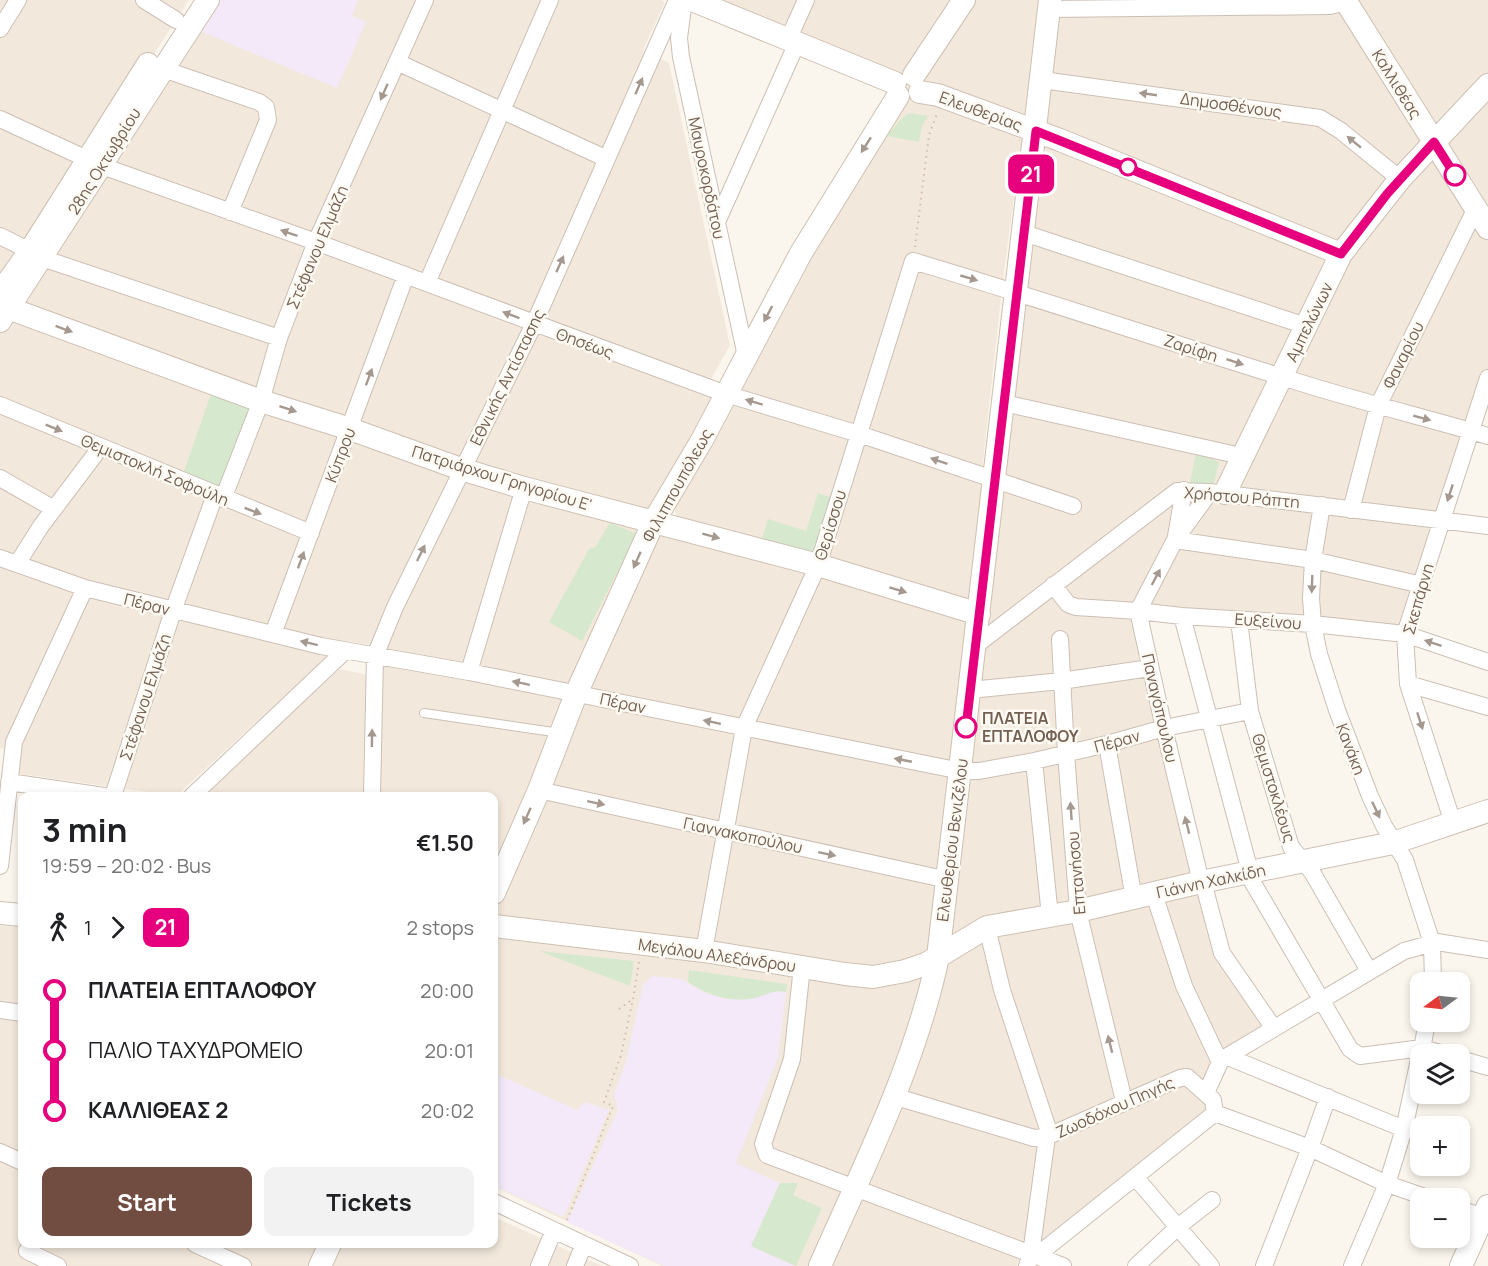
<!DOCTYPE html>
<html lang="en">
<head>
<meta charset="utf-8">
<style>
  :root { --surface:#fff; --page:#f2f2f2; --text:#202124; --muted:#757577; --accent:#714c40 }
  body { margin:0; font-family:Manrope,sans-serif; background:var(--page); color:var(--text); height:100vh; display:flex; flex-direction:column; font-size:22px; white-space:nowrap }
  * { box-sizing:border-box; margin:0 }
  p { font-size:20px; color:var(--muted) }
  .icon { flex:none; width:33px; height:33px; fill:none; stroke:currentColor; stroke-width:2; stroke-linecap:round; stroke-linejoin:round }
  .map { position:relative; flex:1; overflow:hidden }
  .details { position:absolute; left:18px; top:792px; width:480px; height:456px; display:flex; flex-direction:column; background:var(--surface); border-radius:12px; box-shadow:0 3px 9px #0003 }
  .details>* { flex:none }
  .badge { padding:0 12px; border-radius:9px; font-size:21px; line-height:39px }
  .needle { width:39px; rotate:255deg }
  .tools { position:absolute; left:1410px; top:972px; display:grid; gap:12px }
  .tools a { display:grid; place-items:center; width:60px; height:60px; border-radius:12px; background:var(--surface); box-shadow:0 3px 9px #0003; font-size:30px }
  .map>.badge { position:absolute; translate:-50% -50%; box-shadow:0 0 0 3px #fff }
  .legs { display:flex; align-items:center; gap:9px; height:66px; padding:0 24px; font-size:20px }
  .legs p { margin-inline-start:auto }
  .overview { display:flex; align-items:center; justify-content:space-between; height:102px; padding:0 24px }
  h1 { font-size:33px; font-weight:700; line-height:45px }
  .primary-button { display:flex; gap:12px; margin-top:auto; padding:12px 24px }
  .primary-button a { flex:1; height:69px; border-radius:12px; background:var(--accent); color:#fff; font-size:24px; font-weight:700; line-height:69px; text-align:center }
  .primary-button a+a { background:var(--page); color:var(--text) }
  ul { padding:0 24px; list-style:none }
  li { display:flex; align-items:center; gap:21px; height:60px; font-size:22px }
  li i { display:grid; place-items:center; width:9px; height:100%; margin:0 8px; background:currentColor }
  li i::after { content:''; width:15px; height:15px; margin:-8px; border:4px solid; border-radius:50%; background:var(--surface) }
  li p { margin-inline-start:auto }
  li:first-child i { background:linear-gradient(#0000 50%,currentColor 0) }
  li:last-child i { background:linear-gradient(currentColor 50%,#0000 0) }
  .map>svg:first-child { display:block }
  .residential { fill:#f2e9dc; fill-rule:evenodd }
  .education { fill:#f3e9f8 }
  .green { fill:#d6e8cd }
  .lines { fill:none; stroke-linecap:round; stroke-linejoin:round }
  .lane-casing { stroke:#ccbfb4; stroke-width:10 }
  .street-casing { stroke:#ccbfb4; stroke-width:18 }
  .secondary-casing { stroke:#cec0b2; stroke-width:24 }
  .path { stroke:#d2bcab; stroke-width:2; stroke-dasharray:1.5 4.5; stroke-linecap:butt }
  .lane { stroke:#fff; stroke-width:8 }
  .street { stroke:#fff; stroke-width:16 }
  .secondary { stroke:#fff; stroke-width:22 }
  .oneway { fill:#a5988f }
  .line-1-casing { stroke:#fff; stroke-width:14 }
  .line-1 { stroke:#e6007e; stroke-width:9 }
  .stop-1-dot { fill:#fff; stroke:#e6007e; stroke-width:3 }
  .labels { text-anchor:middle; stroke-width:5; stroke-linejoin:round; paint-order:stroke }
  .street-label { font-size:16px; fill:#746052; stroke:#fdfaf4 }
  .stop-label { font-size:16px; font-weight:bold; fill:#746052; stroke:#fdfaf4; text-anchor:start }
</style>
</head>
<body>
<div class="map">
<svg width="1488" height="1266" viewBox="0 0 1488 1266">
  <rect width="100%" height="100%" fill="#fbf6ed"/>
  <path class="residential" d="M0 0H189L0 291Z
    M208 0H661L665 2 643 50 669 63 730 345 704 392 713 396 649 510 682 528 672 504 817 242 913 90 718 0H1488V392L1409 632 1138 610 1221 956 1271 1026 1224 1057 1213 1096 1215 1113 1136 1178 1020 1257 1017 1266H662L494 1187V796H201L340 669 374 676 379 646 348 641 308 674 176 796 15 773 18 753 0 748V322ZM1022 139 982 479H981L1003 280Z
    M0 926 22 927V1244H494V1217L602 1266H0Z"/>
  <path class="education" d="M208 0H358L352 16 366 22 337 88 190 27Z
    M652 976 681 979 704 992 721 998 734 999 765 995 774 990 786 992 778 1058 736 1163 780 1183 751 1246 795 1266H664L567 1222 618 1110 614 1094 626 1062 643 984Z
    M494 1073 577 1110 585 1102 609 1110 564 1217 494 1186Z"/>
  <path class="green" d="M909 113 928 116 922 126 919 142 887 136 902 118Z
    M212 391 254 406 224 492 182 477Z
    M1196 453 1219 462 1214 483H1190Z
    M818 493 832 498 813 555 762 539 768 519 806 531Z
    M610 523 637 534 582 641 549 622 589 549 595 547Z
    M539 951 634 961 630 986Z
    M689 970 787 984 786 992C772 989 768 995 755 998 729 1003 708 995 688 982Z
    M780 1183H798L793 1195 822 1208 796 1266 751 1246Z"/>
  <g class="lines">
    <g class="lane-casing">
      <path id="lane" d="M424 713 560 733"/>
    </g>
    <g class="street-casing">
      <path id="street" d="M144 0 176 20
        M684 0 679 38 681 57 746 356
        M1049 9 1330 6 1347 2
        M0 29 18 0
        M788 40 806 0
        M397 62 607 159
        M163 69 259 102 266 107 268 120 230 212
        M1042 80 1320 118 1341 131 1400 179
        M0 119 87 159
        M102 166 316 242 726 394 859 434 1073 506
        M717 222 797 43
        M1024 233 1306 326
        M0 236 30 251
        M42 258 279 338
        M427 283 550 0
        M1004 403 1241 456
        M0 405 311 533
        M0 478 54 509
        M223 499 261 401 279 338 316 242 425 0
        M1322 505 1313 560 1311 598 1313 624 1319 654 1337 710 1370 796 1384 826 1405 860 1432 943 1433 982
        M1351 510 1378 406 1476 208
        M1176 536 1184 490
        M1175 540 1313 560 1422 585
        M0 558 85 588 321 646 469 672 961 771H979L1034 761 1107 744 1164 728 1250 711
        M17 564 41 526 94 456 99 446
        M1053 585 1068 604 1076 607 1138 611 1182 616 1313 624 1405 634 1488 662
        M1182 616 1253 883 1350 1049 1360 1056 1422 1048 1444 1054
        M1239 620 1250 711 1291 847 1312 872 1369 971
        M273 634 406 275
        M1060 639 1066 753 1078 911 1124 1101
        M975 646 1177 491 1210 492 1488 526
        M469 672 524 488
        M1408 684 1488 707
        M970 690 1061 681 1150 668
        M1107 744 1134 899
        M1034 761 1050 916
        M9 782 104 796
        M539 790 948 880
        M113 796 173 611 215 495
        M192 796 345 651
        M372 796 375 656 395 607 534 324 677 0
        M1453 823 1408 684 1405 634 1488 378
        M0 866 14 742 85 588
        M1201 882 1164 728 1138 611 1175 540 1210 492
        M1203 882 1222 953 1273 1027
        M1154 894 1184 986 1218 1058 1221 1060 1404 951 1437 942 1488 950
        M987 927 1002 990 1048 1129 1031 1254 1027 1266
        M704 951 744 728 818 565 913 261C1037 298 1159 339 1282 377 1350 399 1419 416 1488 436
        M802 967 792 1059 763 1144 767 1155 1063 1266
        M0 1010 22 1013
        M1421 1054 1427 1022
        M1228 1057 1404 1129
        M1460 1059 1488 1067
        M1206 1093 1221 1060
        M893 1096 1034 1138 1046 1137 1180 1078 1187 1077 1213 1100 1215 1113
        M1215 1113 1310 1148 1387 1184 1428 1198
        M0 1152 22 1162
        M1136 1178 1211 1266
        M494 1202 630 1266
        M1460 1209 1483 1217
        M195 1244 243 1266
        M27 1251 58 1266
        M1031 1254 1045 1249 1215 1113
        M539 1266 554 1230
        M575 1266 584 1244
        M1136 1266 1179 1226 1212 1200
        M1264 1266 1310 1148 1328 1097
        M1352 1266 1387 1184 1404 1129 1420 1055"/>
    </g>
    <g class="secondary-casing">
      <path id="secondary" d="M692 0 895 83
        M1345 0 1488 228
        M914 75 964 0
        M920 92 938 95 1060 140 1341 254
        M0 293 30 251 148 64
        M0 305 261 401 350 429 461 469 524 488 818 565 979 614
        M0 321 208 0
        M1225 493 1341 254 1400 179 1488 85
        M494 893 539 790 576 694 654 521 702 440 801 253 898 96
        M0 913 22 915
        M494 926 704 951 845 974 873 977 905 971 926 964 987 927 1078 911 1201 882 1393 843 1488 811
        M320 1266 330 1244
        M820 1266C864 1166 915 1065 938 957L1050 0
        M1461 1266 1488 1206"/>
    </g>
    <path class="path" d="M915 247 929 135 937 114
      M619 1009 633 999
      M567 1220 613 1106 604 1102 621 1055 633 999 639 962"/>
    <use href="#lane" class="lane"/>
    <use href="#street" class="street"/>
    <use href="#secondary" class="secondary"/>
  </g>
  <defs><path id="oneway-solid" d="M-6-.8H1V-3.2L6.5 0L1 3.2V.8H-6Z" transform="scale(1.5)"/></defs>
  <g class="oneway">
    <use href="#oneway-solid" transform="translate(639 86) rotate(-66)"/>
    <use href="#oneway-solid" transform="translate(384 92) rotate(114)"/>
    <use href="#oneway-solid" transform="translate(1148 94) rotate(-172)"/>
    <use href="#oneway-solid" transform="translate(1354 142) rotate(-141)"/>
    <use href="#oneway-solid" transform="translate(866 145) rotate(123)"/>
    <use href="#oneway-solid" transform="translate(289 233) rotate(-161)"/>
    <use href="#oneway-solid" transform="translate(560 264) rotate(-66)"/>
    <use href="#oneway-solid" transform="translate(969 278) rotate(16)"/>
    <use href="#oneway-solid" transform="translate(768 314) rotate(118)"/>
    <use href="#oneway-solid" transform="translate(511 315) rotate(-159)"/>
    <use href="#oneway-solid" transform="translate(64 329) rotate(20)"/>
    <use href="#oneway-solid" transform="translate(1235 362) rotate(18)"/>
    <use href="#oneway-solid" transform="translate(369 377) rotate(-70)"/>
    <use href="#oneway-solid" transform="translate(754 402) rotate(-163)"/>
    <use href="#oneway-solid" transform="translate(288 409) rotate(18)"/>
    <use href="#oneway-solid" transform="translate(1422 418) rotate(15)"/>
    <use href="#oneway-solid" transform="translate(54 428) rotate(22)"/>
    <use href="#oneway-solid" transform="translate(939 461) rotate(-161)"/>
    <use href="#oneway-solid" transform="translate(1450 493) rotate(108)"/>
    <use href="#oneway-solid" transform="translate(253 511) rotate(21)"/>
    <use href="#oneway-solid" transform="translate(711 536) rotate(15)"/>
    <use href="#oneway-solid" transform="translate(421 553) rotate(-64)"/>
    <use href="#oneway-solid" transform="translate(301 560) rotate(-70)"/>
    <use href="#oneway-solid" transform="translate(637 560) rotate(114)"/>
    <use href="#oneway-solid" transform="translate(1156 577) rotate(-62)"/>
    <use href="#oneway-solid" transform="translate(1312 584) rotate(92)"/>
    <use href="#oneway-solid" transform="translate(898 590) rotate(17)"/>
    <use href="#oneway-solid" transform="translate(309 643) rotate(-166)"/>
    <use href="#oneway-solid" transform="translate(1433 643) rotate(-162)"/>
    <use href="#oneway-solid" transform="translate(521 683) rotate(-168)"/>
    <use href="#oneway-solid" transform="translate(1420 721) rotate(72)"/>
    <use href="#oneway-solid" transform="translate(712 722) rotate(-168)"/>
    <use href="#oneway-solid" transform="translate(372 738) rotate(-89)"/>
    <use href="#oneway-solid" transform="translate(903 760) rotate(-169)"/>
    <use href="#oneway-solid" transform="translate(596 803) rotate(12)"/>
    <use href="#oneway-solid" transform="translate(1376 810) rotate(65)"/>
    <use href="#oneway-solid" transform="translate(1071 811) rotate(-94)"/>
    <use href="#oneway-solid" transform="translate(527 816) rotate(114)"/>
    <use href="#oneway-solid" transform="translate(1187 825) rotate(-104)"/>
    <use href="#oneway-solid" transform="translate(827 854) rotate(12)"/>
    <use href="#oneway-solid" transform="translate(1110 1044) rotate(-104)"/>
  </g>
  <g class="lines">
    <g class="line-1-casing">
      <path id="line-1" d="M966 727 1036 131 1341 254 1387 194 1434 142 1455 175"/>
    </g>
    <use href="#line-1" class="line-1"/>
  </g>
  <g class="stop-1-dot">
    <circle cx="1128" cy="167" r="8"/>
    <circle cx="1455" cy="175" r="10"/>
    <circle cx="966" cy="727" r="10"/>
  </g>
  <g class="labels">
    <g class="street-label">
      <text transform="translate(1397 84) rotate(58)" y="6">Καλλιθέας</text>
      <text transform="translate(1231 105) rotate(8)" y="6">Δημοσθένους</text>
      <text transform="translate(981 111) rotate(20)" y="6">Ελευθερίας</text>
      <text transform="translate(104 161) rotate(-58)" y="6">28ης Οκτωβρίου</text>
      <text transform="translate(707 178) rotate(78)" y="6">Μαυροκορδάτου</text>
      <text transform="translate(317 247) rotate(-67)" y="6">Στέφανου Ελμάζη</text>
      <text transform="translate(1309 322) rotate(-64)" y="6">Αμπελώνων</text>
      <text transform="translate(585 343) rotate(20)" y="6">Θησέως</text>
      <text transform="translate(1191 348) rotate(18)" y="6">Ζαρίφη</text>
      <text transform="translate(1403 355) rotate(-64)" y="6">Φαναρίου</text>
      <text transform="translate(507 377) rotate(-64)" y="6">Εθνικής Αντίστασης</text>
      <text transform="translate(340 455) rotate(-69)" y="6">Κύπρου</text>
      <text transform="translate(155 470) rotate(23)" y="6">Θεμιστοκλή Σοφούλη</text>
      <text transform="translate(502 478) rotate(17)" y="6">Πατριάρχου Γρηγορίου Ε'</text>
      <text transform="translate(677 485) rotate(-61)" y="6">Φιλιππουπόλεως</text>
      <text transform="translate(1242 497) rotate(5)" y="6">Χρήστου Ράπτη</text>
      <text transform="translate(830 525) rotate(-73)" y="6">Θερίσσου</text>
      <text transform="translate(1418 599) rotate(-74)" y="6">Σκεπάρνη</text>
      <text transform="translate(147 604) rotate(14)" y="6">Πέραν</text>
      <text transform="translate(1268 621) rotate(4)" y="6">Ευξείνου</text>
      <text transform="translate(145 697) rotate(-72)" y="6">Στέφανου Ελμάζη</text>
      <text transform="translate(623 703) rotate(12)" y="6">Πέραν</text>
      <text transform="translate(1160 708) rotate(77)" y="6">Παναγόπουλου</text>
      <text transform="translate(1117 741) rotate(-15)" y="6">Πέραν</text>
      <text transform="translate(1351 749) rotate(69)" y="6">Κανάκη</text>
      <text transform="translate(1274 788) rotate(73)" y="6">Θεμιστοκλέους</text>
      <text transform="translate(743 835) rotate(12)" y="6">Γιαννακοπούλου</text>
      <text transform="translate(952 840) rotate(-83)" y="6">Ελευθερίου Βενιζέλου</text>
      <text transform="translate(1076 873) rotate(-95)" y="6">Επτανήσου</text>
      <text transform="translate(1211 881) rotate(-12)" y="6">Γιάννη Χαλκίδη</text>
      <text transform="translate(717 955) rotate(8)" y="6">Μεγάλου Αλεξάνδρου</text>
      <text transform="translate(1115 1107) rotate(-24)" y="6">Ζωοδόχου Πηγής</text>
    </g>
    <g class="stop-label">
      <text x="982" y="724">ΠΛΑΤΕΙΑ<tspan x="982" dy="18">ΕΠΤΑΛΟΦΟΥ</tspan></text>
    </g>
  </g>
</svg>
<div class="tools">
<a><svg class="needle" viewBox="-14 -14 28 28"><path d="M0-13l5 13h-10z" fill="#e53935"/><path d="M0 13l5-13h-10z" fill="#757577"/></svg></a>
<a><svg class="icon" aria-label="layers" viewBox="0 0 24 24"><path d="M12 4l9 5-9 5-9-5zM3 14l9 5 9-5"/></svg></a>
<a>+</a>
<a>−</a>
</div>
<b class="badge" style="left:1031px;top:174px;background:#e6007e;color:#fff">21</b>
<section class="details">
<div class="overview"><div><h1>3 min</h1><p>19:59 – 20:02 · Bus</p></div><b>€1.50</b></div>
<div class="legs"><svg class="icon" aria-label="walk" viewBox="0 0 24 24"><circle cx="13" cy="4" r="2"/><path d="M13 8l-2 6 4 7M11 14l-3 7M7 12l3-4h3l4 4"/></svg>1<svg class="icon" aria-label="forward" viewBox="0 0 24 24"><path d="M9 5l7 7-7 7"/></svg><b class="badge" style="background:#e6007e;color:#fff">21</b><p>2 stops</p></div>
<ul>
<li><i style="color:#e6007e"></i><b>ΠΛΑΤΕΙΑ ΕΠΤΑΛΟΦΟΥ</b><p>20:00</p></li>
<li><i style="color:#e6007e"></i><span>ΠΑΛΙΟ ΤΑΧΥΔΡΟΜΕΙΟ</span><p>20:01</p></li>
<li><i style="color:#e6007e"></i><b>ΚΑΛΛΙΘΕΑΣ 2</b><p>20:02</p></li>
</ul>
<div class="primary-button"><a>Start</a><a>Tickets</a></div>
</section>
</div>
</body>
</html>
